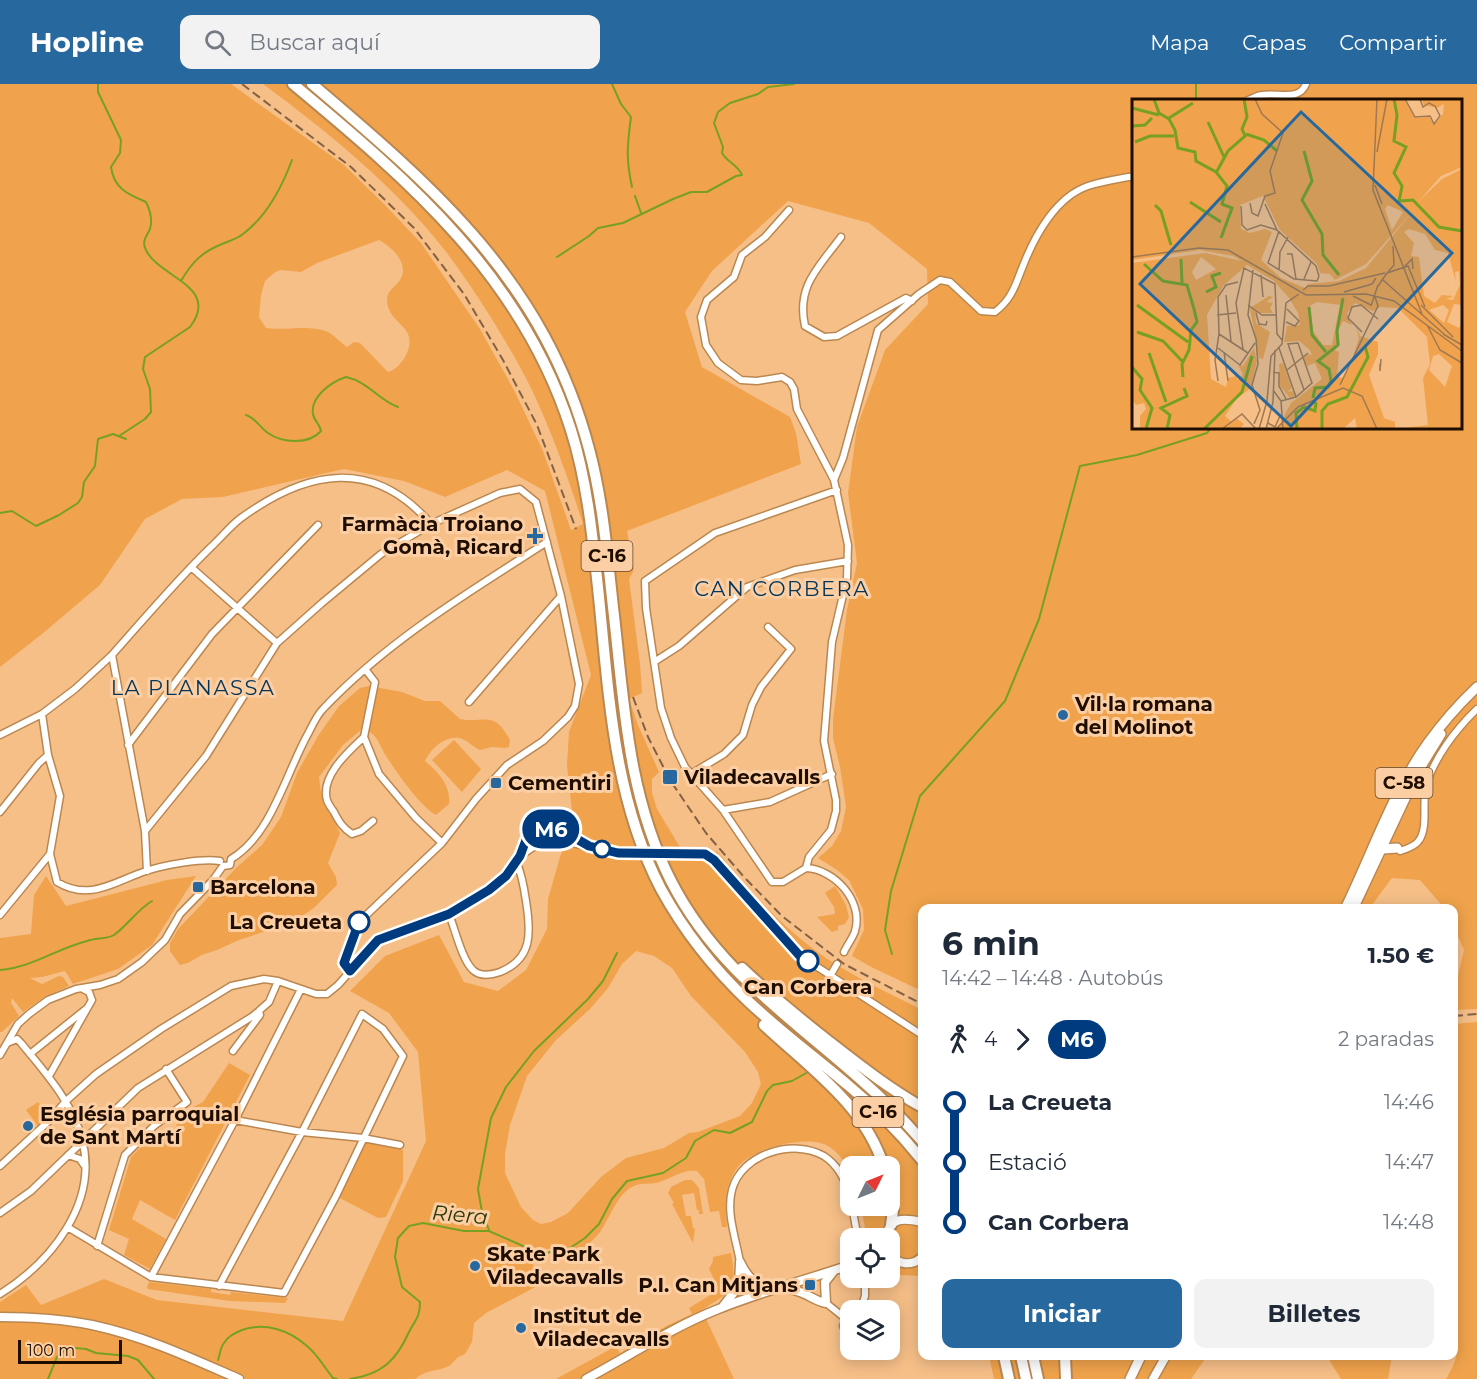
<!DOCTYPE html>
<html lang="es">
<head>
<meta charset="utf-8">
<style>
  :root { --surface:#fff; --page:#f2f2f3; --text:#1f2937; --muted:#747a83; --accent:#27699e }
  body { margin:0; font-family:Montserrat,sans-serif; background:var(--page); color:var(--text); height:100vh; display:flex; flex-direction:column; font-size:22px; white-space:nowrap }
  * { box-sizing:border-box; margin:0 }
  p { font-size:20px; color:var(--muted) }
  .icon { flex:none; width:33px; height:33px; fill:none; stroke:currentColor; stroke-width:2; stroke-linecap:round; stroke-linejoin:round }
  .map { position:relative; flex:1; overflow:hidden }
  .panel { position:absolute; left:918px; top:820px; width:540px; height:456px; display:flex; flex-direction:column; background:var(--surface); border-radius:12px; box-shadow:0 3px 15px #0003 }
  .panel>* { flex:none }
  .badge { padding:0 12px; border-radius:20px; font-size:21px; line-height:39px }
  .needle { width:39px; rotate:47deg }
  .controls { position:absolute; left:840px; top:1072px; display:grid; gap:12px }
  .controls a { display:grid; place-items:center; width:60px; height:60px; border-radius:12px; background:var(--surface); box-shadow:0 3px 15px #0003; font-size:30px }
  .scale { position:absolute; left:18px; bottom:15px; width:104px; box-sizing:border-box; padding-left:6px; border:3px solid #1f0d00; border-top:0; font-size:16px; line-height:21px; white-space:nowrap; color:#1f0d00; -webkit-text-stroke:4px #fbcfa3; paint-order:stroke }
  .map>.badge { position:absolute; translate:-50% -50%; box-shadow:0 0 0 3px #fff }
  .legs { display:flex; align-items:center; gap:9px; height:66px; padding:0 24px; font-size:20px }
  .legs p { margin-inline-start:auto }
  .summary { display:flex; align-items:center; justify-content:space-between; height:102px; padding:0 24px }
  h1 { font-size:33px; font-weight:700; line-height:45px }
  .button { display:flex; gap:12px; margin-top:auto; padding:12px 24px }
  .button a { flex:1; height:69px; border-radius:12px; background:var(--accent); color:#fff; font-size:24px; font-weight:700; line-height:69px; text-align:center }
  .button a+a { background:var(--page); color:var(--text) }
  ul { padding:0 24px; list-style:none }
  li { display:flex; align-items:center; gap:21px; height:60px; font-size:22px }
  li i { display:grid; place-items:center; width:9px; height:100%; margin:0 8px; background:currentColor }
  li i::after { content:''; width:15px; height:15px; margin:-8px; border:4px solid; border-radius:50%; background:var(--surface) }
  li p { margin-inline-start:auto }
  li:first-child i { background:linear-gradient(#0000 50%,currentColor 0) }
  li:last-child i { background:linear-gradient(currentColor 50%,#0000 0) }
  header { display:flex; align-items:center; gap:36px; box-sizing:border-box; height:84px; padding:0 30px; background:var(--accent); color:#fff }
  header strong { font-size:28px }
  nav { display:flex; gap:33px; margin-inline-start:auto; font-size:21px }
  .search { width:420px; height:54px; background:var(--page); display:flex; align-items:center; gap:15px; box-sizing:border-box; padding:0 21px; border-radius:12px; color:var(--muted); font-size:22px }
  .map>svg:first-child { display:block }
  .green { fill:#f0a34c; fill-rule:evenodd }
  .lines { fill:none; stroke-linecap:round; stroke-linejoin:round }
  .stream { stroke:#77a023; stroke-width:2 }
  .street-casing { stroke:#ba8750; stroke-width:9 }
  .secondary-casing { stroke:#ba8750; stroke-width:11 }
  .primary-casing { stroke:#ba8750; stroke-width:12 }
  .highway-casing { stroke:#ba8750; stroke-width:14 }
  .street { stroke:#fff; stroke-width:6 }
  .secondary { stroke:#fff; stroke-width:8 }
  .primary { stroke:#fff; stroke-width:9 }
  .highway { stroke:#fff; stroke-width:10 }
  .rail { stroke:#856141; stroke-width:2; stroke-dasharray:9 4.5; stroke-linecap:butt }
  .line-1-casing { stroke:#fff; stroke-width:14 }
  .line-1 { stroke:#003b80; stroke-width:9 }
  .poi-dot { fill:#27699e; stroke:#fbcfa3; stroke-width:2 }
  .stop-1-dot { fill:#fff; stroke:#003b80; stroke-width:3 }
  .labels { text-anchor:middle; stroke-width:6; stroke-linejoin:round; paint-order:stroke }
  .shield { fill:#fbcfa3; stroke:#614731; stroke-width:1.5 }
  .shield-label { font-size:18px; font-weight:bold; fill:#1f0d00 }
  .poi-label { font-size:20px; font-weight:bold; fill:#1f0d00; stroke:#fbcfa3; text-anchor:start }
  .stop-label { font-size:20px; font-weight:bold; fill:#1f0d00; stroke:#fbcfa3; text-anchor:end }
  .neighbourhood-label { font-size:21px; letter-spacing:1.5px; fill:#05365a; stroke:#fbcfa3 }
  .water-label { font-size:21px; font-style:italic; fill:#293a09; stroke:#fbcfa3 }
  .inset-river { fill:none; stroke:#77a023; stroke-width:3 }
  .inset-road { fill:none; stroke:#a07852; stroke-width:1.5 }
  .view { fill:#27699e; fill-opacity:0.15; stroke:#27699e; stroke-width:3 }
  .inset-edge { fill:none; stroke:#1f0d00; stroke-width:3 }
</style>
</head>
<body>
<header>
<strong>Hopline</strong>
<div class="search"><svg class="icon" aria-label="search" viewBox="0 0 24 24"><circle cx="10" cy="10" r="6"/><path d="M15 15l6 6"/></svg>Buscar aquí</div>
<nav><a>Mapa</a><a>Capas</a><a>Compartir</a></nav>
</header>
<div class="map">
<svg width="1477" height="1295" viewBox="0 0 1477 1295">
  <rect width="100%" height="100%" fill="#f6bf88"/>
  <path class="green" d="M0 0H231L344 81 384 120 421 159 480 245 514 306 543 367 571 446 583 440C568 394 552 348 531 304 509 260 476 208 447 169 396 103 329 49 263 0H1477V925L1454 926V898L1457 896 1464 866 1454 843V825H1445L1420 796 1392 794 1369 825H922V907L873 884 852 872 864 846 863 825 849 796 837 786 818 774 832 762 841 747 846 723 840 683 833 654V635L847 526 857 479 848 409 857 343 885 266 928 220 927 185 869 139 788 117 712 187 685 228 702 283 790 333 796 349 801 380 627 447 634 486 629 495 640 580 642 609 629 615 638 641 659 688 652 695V709L657 725 686 773 706 775 717 767C749 807 786 847 829 876 858 895 891 910 922 926V1192L900 1191 890 1187V1155H867L861 1122H890V1083H850V1086C845 1078 837 1067 828 1062 807 1050 752 1064 737 1084 724 1101 725 1122 727 1143H722L719 1127 710 1128 704 1095 697 1087C685 1085 673 1093 662 1097 652 1102 642 1097 632 1103 616 1112 610 1134 600 1148 592 1158 583 1166 571 1171L567 1163 526 1167 543 1199 486 1229 474 1239 472 1258 465 1270C454 1274 456 1277 449 1282 437 1288 427 1285 415 1295H0V1218L26 1201 41 1221 104 1195 157 1216 343 1237 426 1057 418 968 389 929 350 907 385 872 439 851 464 898 498 907 526 886 547 845 548 815 560 773 573 737 567 681 569 648 591 591 545 407 507 386 445 413 404 397 344 385 223 413 182 415 145 435 100 501 42 550 0 583ZM1134 16H1460V344H1134ZM379 156C392 163 410 180 400 196 396 202 387 207 387 215 387 233 403 239 408 250 414 264 401 284 388 288L360 259 354 258 347 263C341 259 335 252 328 248 309 240 286 247 266 244L259 233 261 211 265 197 274 189 280 186 301 188 317 179ZM636 867 654 872 672 884 691 912 745 968 758 988 761 1000 752 1019 740 1032 698 1048 689 1049 664 1064 626 1074 601 1093 568 1129 551 1138 541 1140 533 1136 521 1123 505 1089V1070L510 1041 527 992 556 956 590 925 608 904 622 880Z
    M369 602 402 608 425 617H440L460 635C485 640 493 625 510 656L509 663 505 664 492 663 480 666C473 663 466 655 459 654 444 652 431 665 425 677 438 688 451 701 449 720L436 731C418 720 398 690 386 672 381 664 378 653 370 648 368 646 364 646 361 646L343 661 319 693 321 709 340 749 328 779 336 793 337 801 315 823 294 838 239 856 217 866 202 871 188 879 180 881 170 867V859L178 845 237 783 262 761 281 733 297 689 318 652 339 622 360 604Z
    M454 656 481 685 462 708 432 676Z
    M46 792 66 822 167 796 196 792 152 861 118 885 73 900 65 887 42 893 30 894 42 900 59 892 63 893 69 902 46 912 23 928 12 914 11 919 19 932 2 948H0V854L31 850 34 811Z
    M835 802 846 821 849 833 845 840 838 842V846L832 848 817 833 835 830 834 823 825 809Z
    M1477 938V1295H1446C1460 1271 1460 1262 1454 1235V940Z
    M229 979 250 991 175 1136 140 1116 132 1135 166 1155 150 1185 124 1171 129 1155 109 1146 131 1073 156 1048 169 1058 182 1029 203 1018Z
    M38 1018 49 1032 38 1042 26 1026Z
    M363 1054 403 1066V1097L386 1133 378 1134 336 1112Z
    M685 1096H692L699 1104 703 1130H699V1126H697L694 1109 682 1111 686 1132H691L693 1144 695 1145 693 1159 672 1120 674 1119 668 1109 671 1103Z
    M731 1169C738 1208 732 1206 702 1226L734 1295H556L616 1262 620 1269 666 1242 692 1230 689 1224 717 1207 718 1203 709 1185 713 1177V1173Z
    M149 1198 211 1205V1208L230 1211 231 1208 288 1214 285 1219 230 1217 148 1205 147 1203Z
    M989 1272H1207L1191 1295H994Z
    M1332 1272H1392L1388 1295H1341L1328 1274Z"/>
  <g class="lines">
    <path class="stream" d="M98 0V8L121 56 120 69 111 83C114 105 128 110 146 118 150 126 153 135 150 145 147 152 141 157 146 166 159 194 221 202 190 243L145 273 143 285 150 305 151 328 145 335 119 352
      M612 0 621 20 631 33C627 62 626 75 632 103
      M1196 0V16
      M635 112 641 129
      M557 173 589 152 598 144 623 139 673 115 691 108H707L736 92 742 91C739 82 727 78 722 69L723 63 714 39 718 28 730 19 758 10 768 3 794 0
      M181 197C192 178 202 168 222 160 229 157 237 155 243 150 267 132 282 103 292 76
      M246 331C256 334 259 343 268 349 282 359 309 361 321 347 320 340 314 337 313 330 310 313 331 298 346 293 369 298 378 316 398 323
      M0 429 12 427 36 442 59 431 78 419 82 413 84 398 95 382 98 355 113 350 126 355
      M892 870 885 846 891 807 920 712 1005 617 1039 535 1080 382 1137 371 1207 349 1211 344
      M0 886C33 883 56 865 87 857 95 854 108 855 114 851 128 841 137 826 152 817
      M489 1146 482 1128 478 1105 491 1034 506 1003 534 967 588 915 603 897 617 869
      M218 1276C220 1271 220 1264 224 1259 228 1252 235 1249 242 1246 265 1238 289 1246 307 1262 318 1271 324 1283 333 1294L337 1295
      M48 1295 57 1273 65 1266 75 1264 86 1265 96 1269 128 1272 138 1276 154 1295
      M350 1295C382 1290 396 1277 409 1248 415 1236 420 1234 420 1218L402 1203 395 1173 398 1154 409 1142 423 1139 464 1147H489L523 1162 546 1169 570 1164 585 1154 599 1140 612 1115 627 1097 663 1089 686 1074 695 1057 714 1046 730 1049 752 1038 767 1007 773 1001 792 997 808 988"/>
    <g class="street-casing">
      <path id="street" d="M1248 16C1252 15 1257 11 1262 11 1278 8 1299 18 1306 0
        M789 126 765 153 742 171 734 193 707 216 701 233 706 261 718 279 741 296 757 297 782 293 790 298 794 305 797 325 834 396 848 461 847 494 832 558 824 657 836 716V727L831 746 809 773 806 784
        M841 153C819 183 796 202 805 242L824 253 837 252 906 214 912 217
        M834 396 843 374 878 246 919 210 940 196 950 198 981 227 995 228C1013 214 1015 201 1023 182 1035 151 1056 113 1088 102 1103 97 1119 95 1134 92
        M191 483 277 559
        M654 578 679 562 747 503 795 486 848 477
        M365 585 375 598 364 653 379 690 416 734 442 759
        M469 618 561 512
        M42 630 48 671 60 712 50 770 57 798C90 818 115 797 146 787 164 781 202 774 220 777
        M0 651 42 630 75 605 112 571
        M364 653C349 667 320 692 327 716 328 720 332 725 334 728 339 738 343 744 352 750L361 747 373 737
        M128 661 212 550 318 441
        M691 690 724 670 743 651 752 621 761 603 791 565 768 543
        M723 726 770 718 832 690
        M0 728 39 679 48 671
        M145 747 206 672 277 559 322 519 381 470 431 440 500 409 520 405 536 418 561 512 579 600 575 622 568 633 543 657 507 681 476 715 442 759 360 837 343 879 350 887
        M1400 767C1407 765 1416 762 1420 755 1428 741 1422 719 1426 703 1433 675 1456 645 1477 625
        M670 769 705 770 714 775 799 871 922 951
        M520 771C522 762 525 757 533 752 554 738 561 748 581 758
        M223 782 230 781 231 775C272 751 286 688 309 648 313 640 317 631 323 625 387 557 469 508 547 458
        M806 784 783 798H772L723 726 685 683 671 654 661 624 646 524 645 497 715 449 837 406
        M806 784C834 785 864 817 855 847 853 854 847 861 844 868
        M147 787 145 747 112 571C144 535 176 497 211 463 221 454 230 442 241 434 307 386 373 373 431 440
        M449 830C455 845 462 876 473 886 480 893 491 891 500 888 533 875 531 848 526 817 524 803 522 790 516 777
        M0 831 50 770
        M830 892 837 880
        M233 967 260 931 259 927
        M30 970 86 925
        M0 971 18 940 29 930 48 916 76 905 100 901 118 895 142 878 165 856 180 830 213 796 223 782
        M49 992 92 916 89 908 83 905
        M235 1036 302 1048 363 1054 400 1061
        M68 1071 80 1075 84 1081
        M0 1082 50 1036 66 1017 96 990 161 945 231 902 264 895 278 897 316 910H327L338 901 378 856 464 823 489 806 505 791 520 772 538 760 563 757 618 769 638 770
        M852 1122 858 1155
        M0 1129 31 1107 138 1004 253 932 269 918 278 897
        M69 1144 151 1193 284 1209 336 1112 403 972 383 945 362 930 302 1048 219 1202
        M97 1162 125 1071 155 1041 187 1018 166 985
        M740 1178C736 1155 726 1129 732 1106 741 1070 793 1054 824 1072 839 1082 846 1097 850 1113
        M151 1193 235 1036 301 905
        M0 1210C51 1178 99 1119 82 1055 72 1018 45 988 21 959L17 955 7 959
        M826 1219 846 1235
        M860 1227 865 1212V1194
        M850 1234 846 1235 843 1242 845 1246 850 1248"/>
    </g>
    <g class="secondary-casing">
      <path id="secondary" d="M885 1155C890 1132 904 1134 922 1138
        M890 1171C899 1181 911 1182 922 1174
        M740 1178C756 1212 772 1198 800 1208 809 1211 817 1218 826 1219L825 1198 833 1188
        M724 1221 739 1202 740 1179
        M0 1233C31 1233 62 1235 92 1241 144 1252 191 1274 239 1295
        M586 1295C629 1272 671 1244 716 1226 760 1208 806 1196 850 1181
        M1153 1295 1166 1272"/>
    </g>
    <g class="primary-casing">
      <path id="primary" d="M1377 769 1383 765 1397 764
        M1345 825C1372 770 1392 709 1428 659 1443 638 1459 620 1477 603
        M1353 825 1417 689 1441 650
        M1130 1295 1141 1272"/>
    </g>
    <g class="highway-casing">
      <path id="highway" d="M293 0C411 98 523 194 571 346 588 400 593 457 599 513 609 612 614 715 661 805 684 847 714 885 749 918 781 948 816 974 849 1002 876 1024 900 1049 922 1076
        M312 0C437 106 545 199 589 365 603 417 607 470 613 523 624 618 627 710 671 797 716 885 788 931 859 994 882 1014 903 1035 922 1057
        M742 884C769 910 798 933 827 956 858 980 888 1004 922 1023
        M764 941C810 984 864 1020 884 1083
        M890 1108 893 1126 891 1141
        M920 1176H922
        M1004 1272 1009 1295
        M1021 1272 1026 1295
        M1033 1272 1038 1295
        M1065 1272 1066 1295"/>
    </g>
    <use href="#street" class="street"/>
    <use href="#secondary" class="secondary"/>
    <use href="#primary" class="primary"/>
    <use href="#highway" class="highway"/>
    <path class="rail" d="M242 0 351 83 414 144 464 210 503 276 537 341 576 445
      M633 613 648 653 670 696 706 749 744 793 782 832 844 880 922 920
      M1454 932 1477 930"/>
  </g>
  <g class="lines">
    <g class="line-1-casing">
      <path id="line-1" d="M359 838 344 879 350 887 378 856 449 830 489 806 506 792 520 772 526 756 541 747 552 744 568 750 589 762 618 769 705 770 714 776 799 871 808 877"/>
    </g>
    <use href="#line-1" class="line-1"/>
  </g>
  <g class="poi-dot">
    <path d="M532 443h6v6h6v6h-6v6h-6v-6h-6v-6h6z"/>
    <circle cx="1063" cy="631" r="6"/>
    <rect x="662" y="685" width="16" height="16" rx="3"/>
    <rect x="490" y="693" width="12" height="12" rx="3"/>
    <rect x="192" y="797" width="12" height="12" rx="3"/>
    <circle cx="28" cy="1042" r="6"/>
    <circle cx="475" cy="1182" r="6"/>
    <rect x="804" y="1195" width="12" height="12" rx="3"/>
    <circle cx="521" cy="1244" r="6"/>
  </g>
  <g class="stop-1-dot">
    <circle cx="602" cy="765" r="8"/>
    <circle cx="359" cy="838" r="10"/>
    <circle cx="808" cy="877" r="10"/>
  </g>
  <g class="labels">
    <g class="shield">
      <rect x="581.5" y="457" width="51" height="30" rx="4.5"/>
      <rect x="1375.5" y="684" width="57" height="30" rx="4.5"/>
      <rect x="852.5" y="1013" width="51" height="30" rx="4.5"/>
    </g>
    <g class="shield-label">
      <text x="607" y="478">C-16</text>
      <text x="1404" y="705">C-58</text>
      <text x="878" y="1034">C-16</text>
    </g>
    <g class="poi-label">
      <text x="523" y="447" text-anchor="end">Farmàcia Troiano<tspan x="523" dy="23">Gomà, Ricard</tspan></text>
      <text x="1075" y="627">Vil·la romana<tspan x="1075" dy="23">del Molinot</tspan></text>
      <text x="684" y="700">Viladecavalls</text>
      <text x="508" y="706">Cementiri</text>
      <text x="210" y="810">Barcelona</text>
      <text x="40" y="1037">Església parroquial<tspan x="40" dy="23">de Sant Martí</tspan></text>
      <text x="487" y="1177">Skate Park<tspan x="487" dy="23">Viladecavalls</tspan></text>
      <text x="798" y="1208" text-anchor="end">P.I. Can Mitjans</text>
      <text x="533" y="1239">Institut de<tspan x="533" dy="23">Viladecavalls</tspan></text>
    </g>
    <g class="stop-label">
      <text x="342" y="845">La Creueta</text>
      <text x="808" y="910" text-anchor="middle">Can Corbera</text>
    </g>
    <g class="neighbourhood-label">
      <text x="782" y="512">CAN CORBERA</text>
      <text x="193" y="611">LA PLANASSA</text>
    </g>
    <g class="water-label">
      <text transform="translate(460 1131) rotate(5)" y="7">Riera</text>
    </g>
  </g>
  <g transform="translate(1132 15)">
    <rect width="330" height="330" fill="#f6bf88"/>
    <path d="M0 0H272L283 19 297 18 302 26 311 15 312 5 305 9 292 6 290 0H330V68L309 77 286 103 310 80 330 70V206L322 205 315 223 327 229 330 224V330H264L296 326 291 279 298 265 295 238 266 209 248 208 241 212 223 204 215 214 220 226 211 222 206 232 208 245 202 251 207 253 205 278 211 279 218 268 227 239 224 227 228 237 246 243V255L237 276 252 319 263 323V330H225L223 319 211 330H145L159 304 190 280 183 264 175 267 171 258 177 255 180 257 178 251 167 242 152 243 155 227 168 226 166 214 157 199 141 181 115 166 91 187 75 216 79 280 94 288 96 279 104 277 106 281 111 275 106 266 111 267 122 249 125 262 119 289 105 299 93 317 100 323 104 319 112 325 108 330H8V317L14 310 12 304 4 306 0 301V164L73 154 110 162 101 157 68 151 0 161ZM131 97 148 131 185 165 188 174 198 175 203 181 234 165 281 112 234 169 207 182 176 185 173 189 149 179 129 161 140 133 133 130 118 134 109 130 108 106ZM256 106 271 113 260 131 253 110ZM277 130 293 135 303 151 316 154 324 183 323 173 327 172 328 186 321 201 314 200 320 198 321 197 310 196 303 204 292 197 287 158 279 157 282 144 272 133ZM69 158 84 170 64 181 60 173ZM185 203 208 206 200 246H191L181 232 178 207ZM311 206 317 211 312 224 297 211ZM307 255 320 267 313 288 297 271 301 257ZM137 197 141 198 134 203 141 204 138 209 141 214H123L124 224 138 233 131 260 127 259 118 209ZM151 264 160 289 155 293 161 292 163 297 158 299 148 287 147 265Z" fill="#f0a34c" fill-rule="evenodd"/>
    <path class="inset-river" d="M22 0 27 14 37 20 43 31 46 49 63 53 64 62 84 73 95 87 90 105 100 109 89 139M262 0 265 16 262 42 274 48 262 74 270 87 267 102 281 101 307 128 330 132M0 9 27 16M37 19 61 4M76 23 92 58M0 27 13 26 20 19M114 35 132 41 145 52M3 43 18 37H42M172 52 180 82 170 101 190 135 191 156 207 176M84 74 96 52 113 37 110 30 115 18 112 0M58 103 89 123M23 106 29 112 39 146M49 160 50 185M12 165 31 182 55 186 62 210M74 193 84 188 80 177 89 174M5 206 56 243M177 208 180 236 194 253M5 233 31 242 50 262M17 254 34 303M0 268 10 280 8 291 20 309 14 330M51 278 50 265 57 251 59 231 65 223 62 210M181 299 183 289 196 288 199 282 197 270 186 262 206 246 205 232 211 199M35 330 38 316 29 309 55 297 52 289M72 330 110 293 120 257M165 330 164 314 172 308 183 312 184 303M190 330V312L196 305 215 298 236 258 233 247"/>
    <path class="inset-road" d="M245 0 241 91 290 215M273 0 283 18 298 17 302 25 308 17 303 7 297 4 291 8 288 0M245 53 255 0M243 86 250 105M118 104 120 114 126 117 133 97 143 94 138 72 151 34 130 15 123 0M133 105 145 131 184 167 187 177M109 107 110 126 115 131 129 126 145 131M147 132 136 164 162 180 185 182 187 177M155 155H160L164 180M0 158 67 149 96 151 174 196 234 195 262 202 330 252M273 167 280 160 281 170M121 171 116 216 124 240 126 265 120 286 128 311 122 325M147 172 148 153 156 138M256 173 262 166 261 147M129 176 131 198M172 180 179 163M251 181 313 236M106 183 94 186 86 198 87 235 116 254M246 187 255 174 276 167 293 208M171 191 176 187H197L253 174M212 193 240 185 244 179M94 196 99 242M221 197 239 206M116 206 130 216H145M289 206 321 238M239 207 246 186M124 214 127 225 134 226 135 222M85 216 104 214M154 223 163 227 167 222 155 210M295 226 308 251 330 264M230 233 216 219 220 208 229 206 246 220M311 235 330 246M86 249 108 266 123 244M147 249 164 298M111 250 104 204 112 169 143 185 145 235 150 241M92 253 96 282M248 265V272L249 260M155 271 176 254M141 273 147 274V287L154 300M86 282 83 261 87 235M208 286 246 207 243 198M141 291 149 302 151 330M149 302 164 298 180 284 166 244 156 245 172 291M136 324 143 328 148 317M90 330 110 315 124 330M127 330 135 302 139 257 150 245 154 204 167 195M134 330 141 303 143 251M144 330 166 308 211 289 230 297 245 330"/>
    <path class="view" d="M169 13 320 154 159 327 8 185Z"/>
    <rect width="330" height="330" class="inset-edge"/>
  </g>
</svg>
<div class="controls">
<a><svg class="needle" viewBox="-14 -14 28 28"><path d="M0-13l5 13h-10z" fill="#e53935"/><path d="M0 13l5-13h-10z" fill="#747a83"/></svg></a>
<a><svg class="icon" aria-label="locate" viewBox="0 0 24 24"><circle cx="12" cy="12" r="6"/><path d="M12 2v4M12 18v4M2 12h4M18 12h4"/></svg></a>
<a><svg class="icon" aria-label="layers" viewBox="0 0 24 24"><path d="M12 4l9 5-9 5-9-5zM3 14l9 5 9-5"/></svg></a>
</div>
<div class="scale">100 m</div>
<b class="badge" style="left:551px;top:745px;background:#003b80;color:#fff">M6</b>
<section class="panel">
<div class="summary"><div><h1>6 min</h1><p>14:42 – 14:48 · Autobús</p></div><b>1.50 €</b></div>
<div class="legs"><svg class="icon" aria-label="walk" viewBox="0 0 24 24"><circle cx="13" cy="4" r="2"/><path d="M13 8l-2 6 4 7M11 14l-3 7M7 12l3-4h3l4 4"/></svg>4<svg class="icon" aria-label="forward" viewBox="0 0 24 24"><path d="M9 5l7 7-7 7"/></svg><b class="badge" style="background:#003b80;color:#fff">M6</b><p>2 paradas</p></div>
<ul>
<li><i style="color:#003b80"></i><b>La Creueta</b><p>14:46</p></li>
<li><i style="color:#003b80"></i><span>Estació</span><p>14:47</p></li>
<li><i style="color:#003b80"></i><b>Can Corbera</b><p>14:48</p></li>
</ul>
<div class="button"><a>Iniciar</a><a>Billetes</a></div>
</section>
</div>
</body>
</html>
